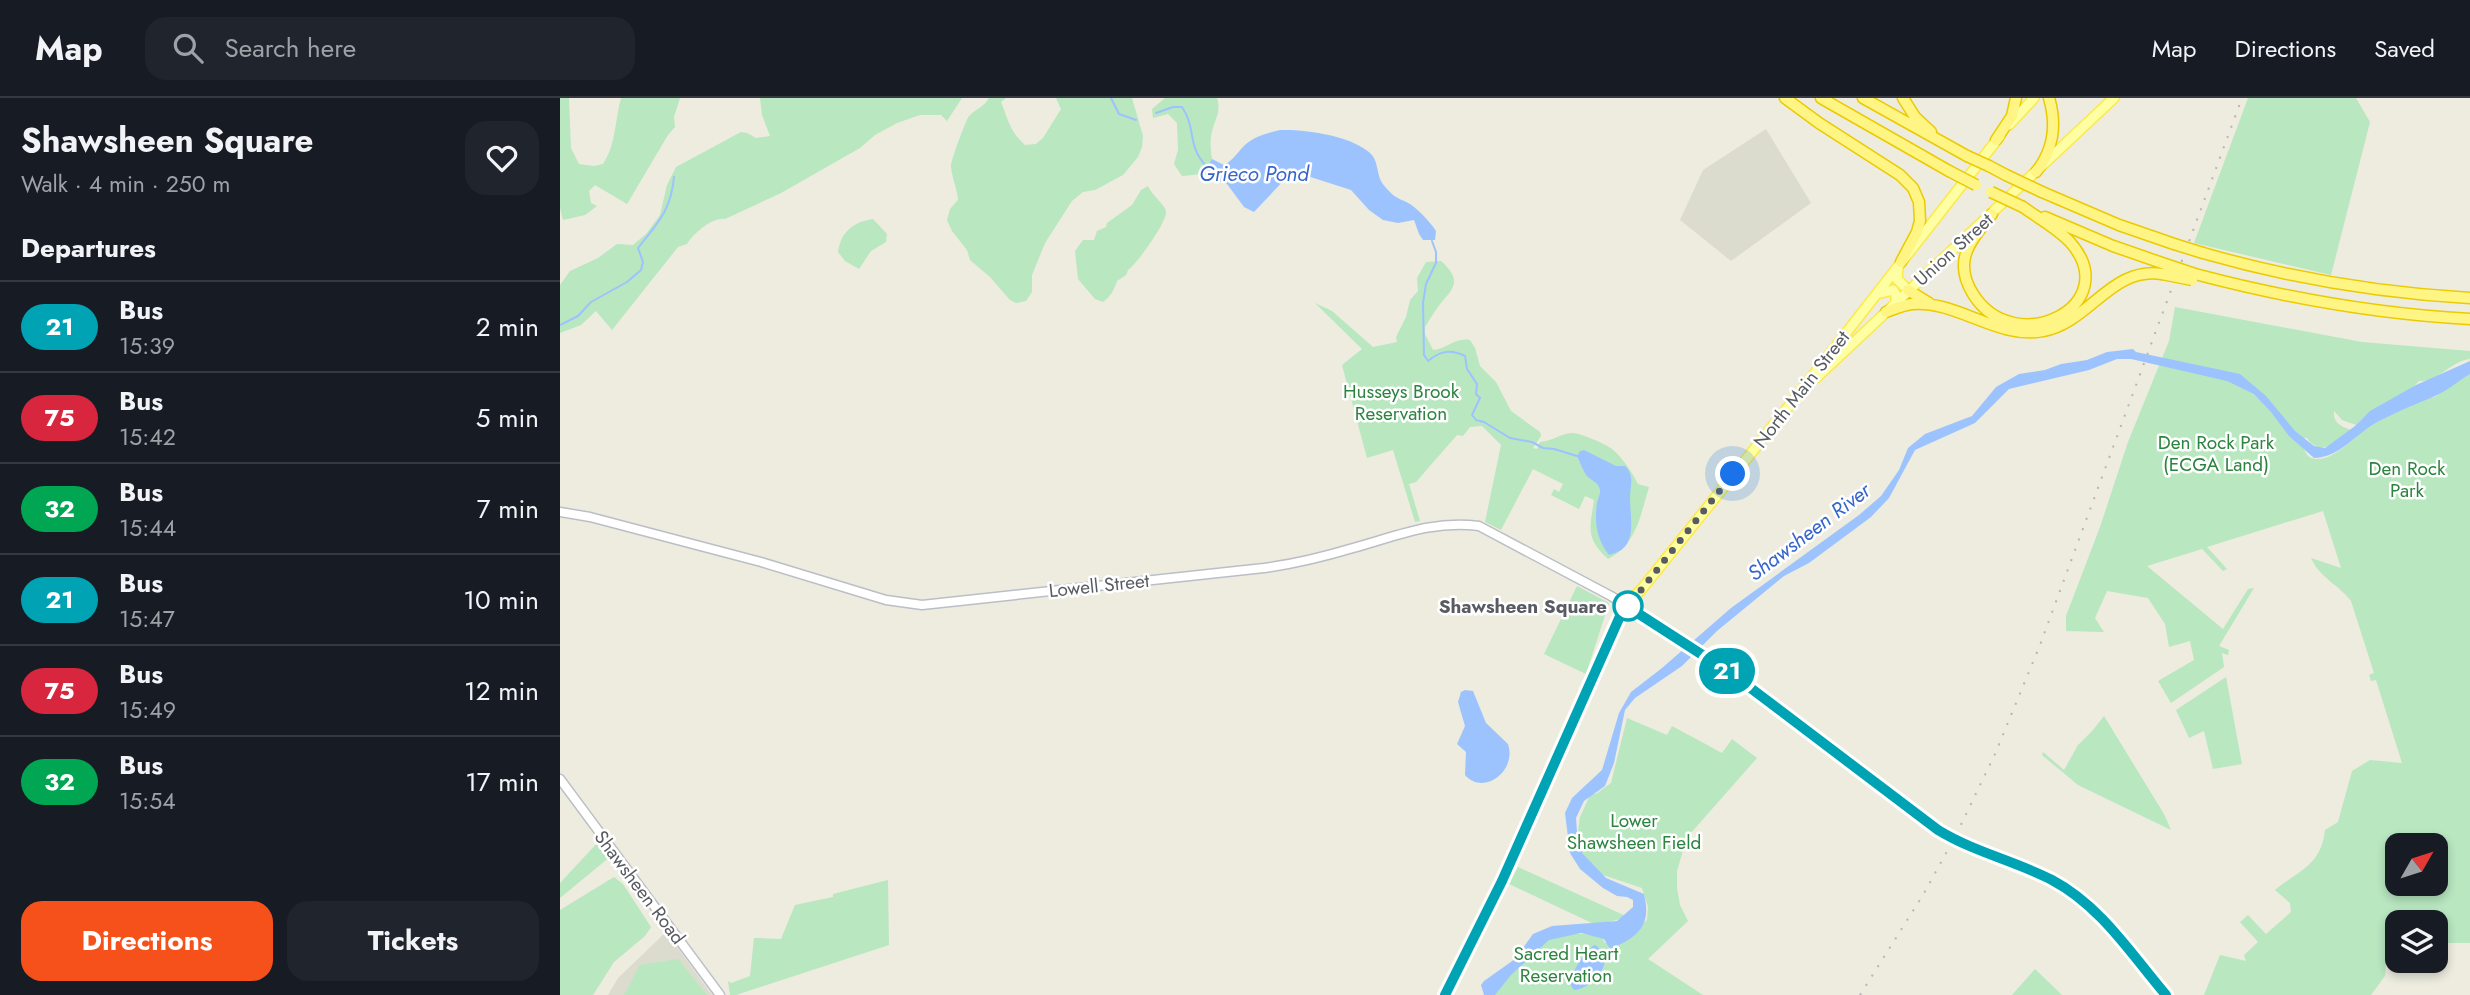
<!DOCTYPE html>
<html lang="en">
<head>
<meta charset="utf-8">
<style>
  :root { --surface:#171b24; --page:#20242c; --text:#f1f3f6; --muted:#9ea1a6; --line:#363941; --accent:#f7511b }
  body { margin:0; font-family:Jost,sans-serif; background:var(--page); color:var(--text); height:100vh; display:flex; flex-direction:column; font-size:26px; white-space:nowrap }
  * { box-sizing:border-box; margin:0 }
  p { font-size:23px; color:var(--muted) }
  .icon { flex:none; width:38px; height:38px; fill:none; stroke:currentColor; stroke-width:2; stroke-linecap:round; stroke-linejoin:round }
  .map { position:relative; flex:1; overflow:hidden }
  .panel { display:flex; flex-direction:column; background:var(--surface); width:560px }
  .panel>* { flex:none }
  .badge { padding:0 14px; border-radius:23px; font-size:24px; line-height:46px }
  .needle { width:46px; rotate:51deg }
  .fabs { position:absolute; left:1825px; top:735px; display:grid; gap:14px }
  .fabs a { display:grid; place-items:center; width:63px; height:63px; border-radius:14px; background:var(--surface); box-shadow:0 4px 10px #0003; font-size:35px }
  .you { position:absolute; width:35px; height:35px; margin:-18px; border:5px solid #fff; border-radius:50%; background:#1a73e8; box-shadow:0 0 0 10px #1a73e833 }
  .map>.badge { position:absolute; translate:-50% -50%; box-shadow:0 0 0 4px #fff }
  h2 { padding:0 21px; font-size:26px; line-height:63px }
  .round { display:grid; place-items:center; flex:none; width:74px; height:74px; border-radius:21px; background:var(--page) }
  .overview { display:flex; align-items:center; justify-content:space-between; height:119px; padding:0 21px }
  h1 { font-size:33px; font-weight:700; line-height:52px }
  .button { display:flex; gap:14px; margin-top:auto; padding:14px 21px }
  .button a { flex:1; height:80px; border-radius:21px; background:var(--accent); color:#fff; font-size:28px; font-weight:700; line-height:80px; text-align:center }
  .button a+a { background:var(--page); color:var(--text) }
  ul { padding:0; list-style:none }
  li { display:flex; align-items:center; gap:21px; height:91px; padding:0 21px; border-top:2px solid var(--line) }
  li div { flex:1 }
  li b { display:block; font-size:26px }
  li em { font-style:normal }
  li .badge { min-width:77px; font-weight:700; text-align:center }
  header { display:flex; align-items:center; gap:42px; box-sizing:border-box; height:98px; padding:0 35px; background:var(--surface); border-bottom:2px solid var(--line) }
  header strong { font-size:33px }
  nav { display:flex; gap:38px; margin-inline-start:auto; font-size:24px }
  .search { width:490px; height:63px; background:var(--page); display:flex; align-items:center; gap:18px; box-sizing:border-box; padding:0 24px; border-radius:21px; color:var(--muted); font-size:26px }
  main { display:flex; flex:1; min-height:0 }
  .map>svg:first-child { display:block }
  .education { fill:#dcdcce }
  .green { fill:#b8e7c0; fill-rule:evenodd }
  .water { fill:#9dc3ff }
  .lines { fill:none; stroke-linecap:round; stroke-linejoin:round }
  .stream { stroke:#9dc3ff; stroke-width:2 }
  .secondary-casing { stroke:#bcbec7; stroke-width:11 }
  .primary-casing { stroke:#fde948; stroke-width:12 }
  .motorway-casing { stroke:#ecca00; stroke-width:13 }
  .secondary { stroke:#fff; stroke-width:8 }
  .primary { stroke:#feffa2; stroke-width:9 }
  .motorway { stroke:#fff584; stroke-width:10 }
  .rail { stroke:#b5b6b6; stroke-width:2; stroke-dasharray:2 9; stroke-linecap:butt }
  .motorway-bridge-casing { stroke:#ecca00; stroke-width:13; stroke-linecap:butt }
  .motorway-bridge { stroke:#fff584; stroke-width:10 }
  .line-casing { stroke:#fff; stroke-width:16 }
  .line { stroke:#00a3b4; stroke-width:10 }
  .walk { stroke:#585b62; stroke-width:7; stroke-dasharray:0 12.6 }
  .stop-dot { fill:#fff; stroke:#00a3b4; stroke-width:3.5 }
  .labels { text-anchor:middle; stroke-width:5; stroke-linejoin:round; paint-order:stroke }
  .street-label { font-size:19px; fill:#585b62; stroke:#fff }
  .park-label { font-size:19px; fill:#2d8440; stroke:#fff }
  .stop-label { font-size:19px; font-weight:bold; fill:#585b62; stroke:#fff; text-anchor:end }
  .water-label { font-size:21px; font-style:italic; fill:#3665cb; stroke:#fff }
</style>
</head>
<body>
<header>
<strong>Map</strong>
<div class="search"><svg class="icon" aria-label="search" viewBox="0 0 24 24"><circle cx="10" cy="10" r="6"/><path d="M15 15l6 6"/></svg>Search here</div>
<nav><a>Map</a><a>Directions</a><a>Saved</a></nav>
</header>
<main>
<section class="panel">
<div class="overview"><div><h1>Shawsheen Square</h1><p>Walk · 4 min · 250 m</p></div><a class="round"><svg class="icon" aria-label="heart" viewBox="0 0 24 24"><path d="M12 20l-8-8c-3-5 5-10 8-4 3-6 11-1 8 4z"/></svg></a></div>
<h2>Departures</h2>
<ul>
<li><span class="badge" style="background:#00a3b4;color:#fff">21</span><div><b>Bus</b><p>15:39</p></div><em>2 min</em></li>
<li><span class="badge" style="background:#d7263d;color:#fff">75</span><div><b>Bus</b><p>15:42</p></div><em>5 min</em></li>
<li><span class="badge" style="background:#00a651;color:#fff">32</span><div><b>Bus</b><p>15:44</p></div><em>7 min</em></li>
<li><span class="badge" style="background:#00a3b4;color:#fff">21</span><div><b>Bus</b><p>15:47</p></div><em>10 min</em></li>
<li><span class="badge" style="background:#d7263d;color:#fff">75</span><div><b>Bus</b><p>15:49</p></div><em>12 min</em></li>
<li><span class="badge" style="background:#00a651;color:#fff">32</span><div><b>Bus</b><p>15:54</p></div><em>17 min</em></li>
</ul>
<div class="button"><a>Directions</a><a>Tickets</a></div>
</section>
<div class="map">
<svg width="1910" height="897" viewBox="0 0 1910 897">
  <rect width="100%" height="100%" fill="#edecdf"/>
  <path class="education" d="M1206 31 1251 105 1171 163 1120 122 1143 72Z
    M106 834 152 897H48L58 880Z"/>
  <path class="green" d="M0 0H9L11 50 19 66 34 68 43 66C56 47 55 22 61 0H120L114 19 115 29 108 37 67 106 35 87 29 93 31 105 37 108 25 117 3 122 0 110Z
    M200 0H402L387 23 381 17H360L337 25 315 37 300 50 221 95 165 121C152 119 134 135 127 146L118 149 52 232 36 213 21 227 0 235V187L10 173 38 160 57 146 73 147 86 136 100 117 107 87 116 69 181 34 187 35 196 40 210 38 202 17Z
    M429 0H446L441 4C448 21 450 34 465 47L476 46 483 40 501 11 496 0H572L583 38 582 49 578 59 563 77 535 92 523 94 512 103 485 145 472 177V194L466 203 456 205 450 202 430 179 410 162 407 152 392 133 387 122 390 111 398 102C397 90 392 80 391 69 390 64 406 22 409 18 416 11 424 9 429 0Z
    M605 0H657C662 15 653 24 651 38 650 46 651 54 652 61L642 76 622 78 614 66 618 52 617 25 608 16 593 20 592 11Z
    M1688 0H1796L1810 24 1771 177 1634 145Z
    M588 88C592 98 606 107 606 114 607 124 576 167 568 172L566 177 557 183C554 192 551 198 543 204L535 201 518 181 515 153 523 142H534L537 133 546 129 547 125 572 107 581 92Z
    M313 121 327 136 326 144 311 153 299 171 285 163 278 154C281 134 293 124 313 121Z
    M881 163C896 177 899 185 885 200 877 209 871 219 865 229V236L873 252C887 251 895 239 910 242L915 250 920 268 936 284 951 313 980 334 981 338 973 350 977 351 980 344C993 343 1000 336 1011 335 1018 334 1046 346 1052 351 1062 359 1072 374 1078 386L1089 389C1080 418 1077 446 1048 461 1025 440 1030 430 1034 402L1025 398 1019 411 991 397 994 391 999 394 1003 386 973 371 941 432 925 424 941 347 922 328 910 329 903 338 897 337 856 384 849 386 860 423 855 424 833 352 807 360 782 267 802 251 755 205 772 213 813 249 837 244 836 239 846 219 850 202 858 193 857 180 866 164Z
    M1615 209 1802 244 1910 253V261C1891 263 1878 284 1859 283 1845 300 1814 307 1796 327L1782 322 1774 313C1773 326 1782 328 1791 332 1778 345 1759 359 1747 340H1741C1744 349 1744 360 1756 361 1777 362 1795 337 1811 327 1828 317 1848 310 1865 301L1875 299 1910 275V845H1876V824H1838L1837 854 1827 856 1825 878 1811 897H1644L1660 857 1686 863 1684 857 1698 844 1680 824 1688 817 1706 836 1731 814 1730 805 1715 792C1739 772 1761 768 1765 732L1778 724 1792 673 1810 662 1842 665 1816 582 1811 583 1809 577 1814 575 1791 503C1778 486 1760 480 1751 460L1781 470 1763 413 1647 449 1667 471 1663 473 1642 451 1587 468 1663 531 1688 491 1694 490 1659 548 1669 552 1668 557 1662 555 1664 569 1611 605 1598 583 1634 562 1630 543 1609 549 1605 526 1588 500 1547 493 1535 520 1544 534 1506 533V518L1540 429 1568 344 1609 243ZM1838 747H1876V786H1838Z
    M1017 488 1049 505 1026 576 984 556Z
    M1666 579 1682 666 1653 671 1644 633 1629 640 1616 612Z
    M1544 618 1604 716 1611 732 1518 687 1482 657 1483 654 1504 672 1518 647 1533 632Z
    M1067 620 1107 637 1112 628 1162 655 1172 641 1197 660 1130 736 1125 746 1117 773V790L1120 807 1128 823 1088 861 1143 897H930L937 894 940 887 986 840 1012 835 1040 838 1043 840 1044 844 1055 849 1087 822 1088 809 1082 790 1040 776 1016 748 1020 719 1031 695 1036 696 1051 685Z
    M39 743 51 758 0 800V785Z
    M958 769 1068 819 1036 827 949 786Z
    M54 779 63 786 91 829 85 838 54 864 33 897H0V812Z
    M328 782 329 847 176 897H170L168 883 171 885 190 878 194 840 221 841 235 807 273 799V796Z
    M118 861 147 897H64L80 867Z
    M1475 871 1502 897H1452Z"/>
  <path class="water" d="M720 32C745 31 795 38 812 57 818 65 817 75 821 83 823 87 828 92 832 96 837 101 844 102 850 106 859 112 871 125 876 133L875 142H863L859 136 854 122 838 125 823 122 809 112 791 92 738 75 728 78 694 114 684 109 667 86 642 76 652 61 664 67C674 62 678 53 686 46 696 38 708 35 720 32Z
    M1573 251 1576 254 1680 276 1706 298 1735 333 1754 348 1765 350 1795 328 1810 313 1856 287 1910 263V276C1898 283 1886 294 1873 299 1855 306 1837 314 1819 323 1797 334 1780 360 1754 360L1729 338 1711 314 1694 296 1667 283 1571 261H1557L1529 272 1449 291 1415 325 1355 352 1329 400 1311 419 1249 465 1224 478 1157 533 1122 568 1075 600 1065 612 1054 665 1045 688 1024 703 1016 720 1018 748 1023 756 1046 780 1084 796C1092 828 1078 839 1050 851L1044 841 1021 835 989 842 951 877 935 897H924L921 887 924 883 955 861 973 836 992 828 1057 823 1073 809V802L1067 799 1057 798 1043 790 1020 771 1010 755 1005 715 1012 700 1042 672 1059 615 1071 594 1102 570 1171 510 1299 417 1321 398 1339 372 1348 350 1365 336 1412 318 1436 289 1459 276 1485 272 1501 266 1527 262 1547 254Z
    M1024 352 1056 368H1065C1075 378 1070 387 1070 400 1070 422 1079 451 1049 457 1037 442 1034 424 1037 405 1038 399 1042 395 1039 389 1037 384 1031 382 1027 378 1023 373 1020 364 1017 358L1020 353Z
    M905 592 913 593 926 625 948 646C957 674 923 698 905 677L906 654 897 646 905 628 898 604 901 594Z
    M1034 847 1037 848C1039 851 1043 855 1044 858 1049 872 1027 892 1014 892L1009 885C1014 871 1022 857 1034 847Z"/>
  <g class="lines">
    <path class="stream" d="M551 0 559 16 576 22
      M596 15 613 9H622C637 31 626 47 647 69
      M872 143 876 154V165L866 186 863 205 864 257 868 263C880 253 890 251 905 258L907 271 917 286 916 296 920 300 912 317 916 322 924 324 950 340 972 344 983 350 994 351 1017 358
      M0 227 18 218 31 204 67 184 81 172 83 164 78 150C98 125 111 112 114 79"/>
    <g class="secondary-casing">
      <path id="secondary" d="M0 414 30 419 201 464 326 502 362 507 704 470C734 466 763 459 793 450 837 438 872 422 919 428L1051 498 1121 541 1172 576 1389 739C1422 758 1460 765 1493 783 1541 810 1571 856 1606 897
        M0 681 160 897"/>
    </g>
    <g class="primary-casing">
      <path id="primary" d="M1449 27 1474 0
        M1338 169 1337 181 1348 192
        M1317 196 1333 192 1336 197V204
        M1256 280 1554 0
        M885 897 932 804 1065 507 1081 492 1233 303 1440 38"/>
    </g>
    <g class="motorway-casing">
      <path id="motorway" d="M1225 0 1259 25 1340 77 1353 90 1359 104 1360 123 1357 134 1341 164
        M1261 0 1389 73
        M1303 0 1407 58
        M1343 0 1355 19 1371 34
        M1436 42 1452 18 1456 0
        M1429 68 1446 77
        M1476 74C1493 53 1497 27 1489 0
        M1482 94 1559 127 1614 146
        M1432 116C1411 143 1392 162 1413 196 1455 263 1566 207 1510 144 1497 130 1478 120 1463 109
        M1485 119 1553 148 1605 166
        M1643 155C1730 180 1819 195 1910 200
        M1635 176C1726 200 1816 216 1910 221
        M1348 192 1369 205
        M1326 214C1334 211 1343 207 1352 206 1397 202 1438 242 1483 233 1529 225 1551 168 1602 176"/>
    </g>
    <use href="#secondary" class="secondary"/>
    <use href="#primary" class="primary"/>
    <use href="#motorway" class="motorway"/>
    <path class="rail" d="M1300 897 1363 797 1396 737 1435 656 1480 547 1682 0"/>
    <g class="motorway-bridge-casing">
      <path id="motorway-bridge" d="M1407 58 1429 68
        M1389 73 1416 87
        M1446 77 1482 94
        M1431 94 1463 109
        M1614 146 1643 155
        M1605 166 1635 176
        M1602 176 1632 182"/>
    </g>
    <use href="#motorway-bridge" class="motorway-bridge"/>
  </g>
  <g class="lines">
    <g class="line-casing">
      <path id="line" d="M885 897 942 783 1065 507 1172 576 1378 732C1414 754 1455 763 1492 782 1541 808 1571 856 1606 897"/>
    </g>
    <use href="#line" class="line"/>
    <path class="walk" d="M1068 508 1065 507 1081 492 1173 376"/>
  </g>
  <circle class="stop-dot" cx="1068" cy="508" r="14"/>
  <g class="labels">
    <g class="street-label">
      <text transform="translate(1393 151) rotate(-42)" y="7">Union Street</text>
      <text transform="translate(1241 291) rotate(-52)" y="7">North Main Street</text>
      <text transform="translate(539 487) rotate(-6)" y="7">Lowell Street</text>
      <text transform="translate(80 789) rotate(53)" y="7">Shawsheen Road</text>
    </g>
    <g class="park-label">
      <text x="841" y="300">Husseys Brook<tspan x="841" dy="22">Reservation</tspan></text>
      <text x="1656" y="351">Den Rock Park<tspan x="1656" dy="22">(ECGA Land)</tspan></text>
      <text x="1847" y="377">Den Rock<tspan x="1847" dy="22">Park</tspan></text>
      <text x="1074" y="729">Lower<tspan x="1074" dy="22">Shawsheen Field</tspan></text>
      <text x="1006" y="862">Sacred Heart<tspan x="1006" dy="22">Reservation</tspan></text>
    </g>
    <g class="stop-label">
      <text x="1047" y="515">Shawsheen Square</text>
    </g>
    <g class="water-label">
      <text x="694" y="83">Grieco Pond</text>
      <text transform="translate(1249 434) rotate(-37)" y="7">Shawsheen River</text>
    </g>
  </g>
</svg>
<div class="fabs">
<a><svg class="needle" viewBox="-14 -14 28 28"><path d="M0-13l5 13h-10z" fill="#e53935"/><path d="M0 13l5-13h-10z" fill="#9ea1a6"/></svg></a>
<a><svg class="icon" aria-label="layers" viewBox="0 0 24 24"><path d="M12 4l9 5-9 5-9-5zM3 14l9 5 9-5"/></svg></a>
</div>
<div class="you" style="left:1173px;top:376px"></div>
<b class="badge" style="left:1167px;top:573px;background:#00a3b4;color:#fff">21</b>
</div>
</main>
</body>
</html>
